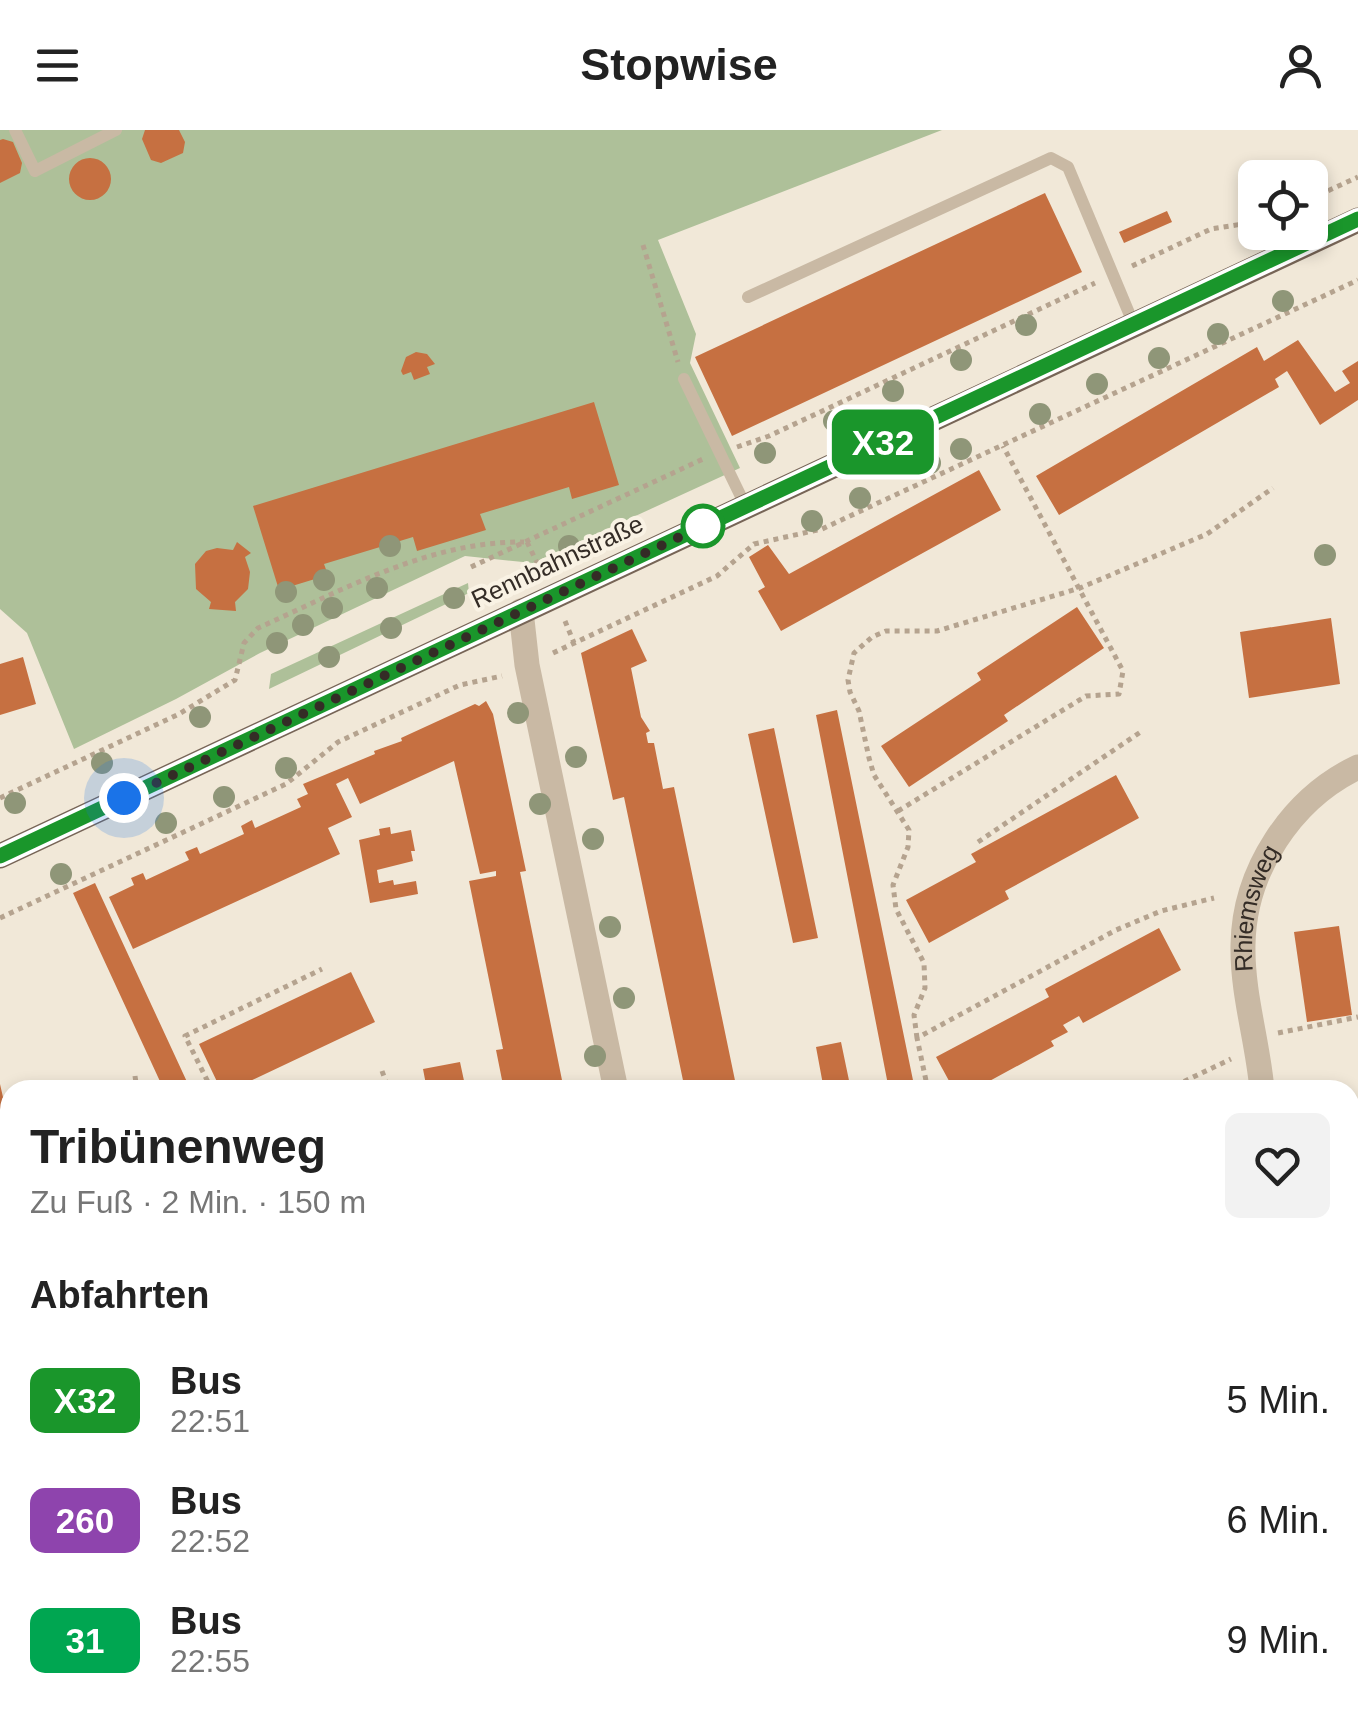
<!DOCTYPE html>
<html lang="de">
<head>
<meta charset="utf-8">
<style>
  :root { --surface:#fff; --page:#f2f2f2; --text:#222; --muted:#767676 }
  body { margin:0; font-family:Helvetica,sans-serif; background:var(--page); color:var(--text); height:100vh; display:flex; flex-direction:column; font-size:38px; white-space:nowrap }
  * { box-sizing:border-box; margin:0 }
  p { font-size:32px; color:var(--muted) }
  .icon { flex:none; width:55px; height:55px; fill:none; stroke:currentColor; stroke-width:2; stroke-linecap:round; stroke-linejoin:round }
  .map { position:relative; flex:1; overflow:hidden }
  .side { position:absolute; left:0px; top:950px; width:1360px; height:642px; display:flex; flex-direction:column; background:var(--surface); border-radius:30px 30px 0 0; box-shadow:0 5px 15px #0003 }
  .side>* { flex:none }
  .badge { padding:0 20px; border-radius:15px; font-size:35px; line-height:65px }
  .buttons { position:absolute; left:1238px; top:30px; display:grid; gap:20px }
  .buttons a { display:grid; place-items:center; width:90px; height:90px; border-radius:15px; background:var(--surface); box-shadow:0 5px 15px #0003; font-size:50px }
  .you { position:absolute; width:50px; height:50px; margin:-25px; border:8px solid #fff; border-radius:50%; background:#1a73e8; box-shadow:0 0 0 15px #1a73e833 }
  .map>.badge { position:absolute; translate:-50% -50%; box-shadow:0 0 0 5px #fff }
  h2 { padding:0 30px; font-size:38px; line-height:90px }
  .round { display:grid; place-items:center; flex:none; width:105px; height:105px; border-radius:15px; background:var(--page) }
  .summary { display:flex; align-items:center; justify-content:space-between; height:170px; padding:0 30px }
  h1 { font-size:48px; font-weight:700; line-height:75px }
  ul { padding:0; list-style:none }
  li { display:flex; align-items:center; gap:30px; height:120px; padding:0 30px }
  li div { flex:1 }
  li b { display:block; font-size:38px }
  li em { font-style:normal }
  li .badge { min-width:110px; font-weight:700; text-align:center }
  header { display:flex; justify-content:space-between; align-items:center; height:130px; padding:0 30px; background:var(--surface); font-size:45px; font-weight:700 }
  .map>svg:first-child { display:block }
  .green { fill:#aec099 }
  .building { fill:#c67041 }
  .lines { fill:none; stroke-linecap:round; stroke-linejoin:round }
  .path { stroke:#b5a38f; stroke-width:5; stroke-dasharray:5 5; stroke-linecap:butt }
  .lane { stroke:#c9b9a4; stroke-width:12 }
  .street { stroke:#c9b9a4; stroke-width:25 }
  .primary { stroke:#776557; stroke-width:25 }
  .tree { fill:#8f9678 }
  .line-casing { stroke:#fff; stroke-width:22 }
  .line { stroke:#1a962b; stroke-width:15 }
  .walk { stroke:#342c26; stroke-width:10; stroke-dasharray:0 18 }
  .stop-dot { fill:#fff; stroke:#1a962b; stroke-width:5 }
  .labels { text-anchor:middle; stroke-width:8; stroke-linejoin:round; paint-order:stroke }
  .street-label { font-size:25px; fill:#342c26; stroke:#f9f2e4 }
</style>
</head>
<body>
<header><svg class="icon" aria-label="menu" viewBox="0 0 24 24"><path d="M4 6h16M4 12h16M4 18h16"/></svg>Stopwise<svg class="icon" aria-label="person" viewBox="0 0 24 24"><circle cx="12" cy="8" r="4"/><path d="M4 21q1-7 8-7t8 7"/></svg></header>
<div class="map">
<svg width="1358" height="1592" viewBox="0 0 1358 1592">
  <rect width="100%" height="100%" fill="#f1e8d8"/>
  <path class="green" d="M0 0H942L658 110 696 204 690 233 740 338 533 433 465 426 260 523 176 569 74 619 27 503 0 479Z
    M468 453 469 463 269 559 271 544Z
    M54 1582 85 1585 96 1582H770L777 1592H24Z"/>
  <path class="building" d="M145 0H179L185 12 183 23 161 33 151 30 142 9Z
    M3 9 13 12 22 33 20 43 0 53V10Z
    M69 49a21 21 0 1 1 42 0a21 21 0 1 1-42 0Z
    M1045 63 1082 142 732 306 695 227Z
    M1167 81 1172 92 1124 113 1119 102Z
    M1298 210 1335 262 1350 253 1342 241 1358 231V270L1320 295 1287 241 1275 249 1279 257 1059 385 1036 346 1257 217 1264 231Z
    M416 222 427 224 435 234 427 237 430 244 414 250 411 242 403 245 401 241 406 227Z
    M594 272 619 355 572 369 569 357 480 384 486 400 417 421 413 407 324 434 328 445 279 460 253 376Z
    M979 340 1001 380 781 501 758 461 765 457 749 427 768 415 789 444Z
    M237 412 251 423 245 427 250 442 248 459 235 472 236 481 209 479 211 472 196 459 195 434 206 421 217 418 233 420Z
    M1077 477 1104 518 1004 585 1008 591 909 657 881 616 981 550 977 543Z
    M1331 488 1340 554 1249 568 1240 502Z
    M632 499 647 531 631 538 641 587 650 601 646 603 648 613H654L663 659 674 657 737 960H685L624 667 613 670 581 523Z
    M23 527 36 574 0 585V534Z
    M486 571 493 584 526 741 520 742 564 960H504L496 920 503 919 469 751 496 746V741L480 744 454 631 360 674 348 648 336 654 352 687 328 698 340 724 133 819 109 767 134 755 131 748 143 743 146 750 189 730 185 722 197 717 200 724 244 704 241 696 252 690 255 698 301 677 297 669 308 664 303 654 375 624 374 621 402 611 401 608 475 574 479 576Z
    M837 580 915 960H889L816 585Z
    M774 598 818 808 793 813 748 604Z
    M1116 645 1139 688 1005 761 1009 769 929 813 906 770 976 732 971 724Z
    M390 697 391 704 411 700 415 721H411L413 731 377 740 379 753 393 750 394 755 416 751 418 764 370 773 359 710 380 705 379 699Z
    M95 753 188 954 174 960H164L73 763Z
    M1339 796 1352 885 1307 892 1294 802Z
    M1159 798 1181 840 1083 893 1079 886 1063 895 1068 902 1051 911 1054 916 973 960H954L936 927 1049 867 1045 859Z
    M351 842 375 892 231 960H221L199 914Z
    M841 912 851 960H824L816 917Z
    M460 932 466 960H427L423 939Z
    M0 954 10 998V1021L0 1023Z
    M1358 1045V1112H1356L1350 1078V1047Z
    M10 1074V1132H9L0 1101V1077Z
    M1358 1236V1297L1350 1305V1243Z
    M10 1244V1343H9L0 1316V1247Z
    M0 1471 10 1499 7 1502 10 1513V1551L0 1554Z
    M132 1582 134 1592H99V1591Z"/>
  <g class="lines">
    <path class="path" d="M1310 69 1358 47
      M643 115 678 232
      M1132 136 1211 99 1255 92
      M737 317 769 306 1095 153
      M527 412 543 445
      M471 437 703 329
      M565 491 574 513
      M553 523 717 446 754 414 822 399 1358 150
      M0 668 179 584 235 550 244 513 258 498C343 460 429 411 524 412
      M898 681 1086 566 1119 564 1123 541 1003 316
      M978 712 1142 601
      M0 788 286 654 338 612 460 555 502 546
      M1278 903 1358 887
      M917 908 914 885 925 858 924 833 896 779 893 755 908 717 909 700 874 645 869 628 859 581 850 562 848 550 854 523 872 507 886 501H937L1080 458 1207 404 1273 358
      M382 941 389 960
      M135 946 137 960
      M212 960 185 906 322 839
      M928 960 917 908 1116 800 1161 781 1214 768
      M1166 960 1231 929
      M1350 1015 1358 1014
      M0 1057 10 1064
      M0 1380 10 1411
      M786 1582 793 1592"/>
    <path class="lane" d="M15 0 35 41 116 0
      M748 167 1051 28 1068 37 1134 195
      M684 249 746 377"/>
    <g class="street">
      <path d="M521 481 527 535 616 960"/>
      <path id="s1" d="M1262 960C1258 912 1242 864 1243 815 1244 741 1291 669 1358 637"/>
      <path d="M1060 1592 1065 1582"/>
    </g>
    <path class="primary" d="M0 726 1358 90"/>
  </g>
  <g class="tree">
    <circle cx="1283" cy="171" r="11"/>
    <circle cx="1026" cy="195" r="11"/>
    <circle cx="1218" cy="204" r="11"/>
    <circle cx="1159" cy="228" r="11"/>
    <circle cx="961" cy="230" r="11"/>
    <circle cx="1097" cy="254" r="11"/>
    <circle cx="893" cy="261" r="11"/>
    <circle cx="1040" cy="284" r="11"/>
    <circle cx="834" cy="291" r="11"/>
    <circle cx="961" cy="319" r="11"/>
    <circle cx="765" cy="323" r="11"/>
    <circle cx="930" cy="333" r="11"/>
    <circle cx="860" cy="368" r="11"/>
    <circle cx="812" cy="391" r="11"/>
    <circle cx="390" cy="416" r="11"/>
    <circle cx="569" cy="416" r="11"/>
    <circle cx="1325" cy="425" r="11"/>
    <circle cx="324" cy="450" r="11"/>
    <circle cx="377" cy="458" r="11"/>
    <circle cx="286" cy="462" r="11"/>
    <circle cx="454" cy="468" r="11"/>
    <circle cx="332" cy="478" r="11"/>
    <circle cx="303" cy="495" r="11"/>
    <circle cx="391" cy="498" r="11"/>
    <circle cx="277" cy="513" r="11"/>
    <circle cx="329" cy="527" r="11"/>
    <circle cx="518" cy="583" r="11"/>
    <circle cx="200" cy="587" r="11"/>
    <circle cx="576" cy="627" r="11"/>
    <circle cx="102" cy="633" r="11"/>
    <circle cx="286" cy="638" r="11"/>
    <circle cx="224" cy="667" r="11"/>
    <circle cx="15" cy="673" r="11"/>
    <circle cx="540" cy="674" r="11"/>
    <circle cx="166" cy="693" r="11"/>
    <circle cx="593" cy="709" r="11"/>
    <circle cx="61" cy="744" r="11"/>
    <circle cx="610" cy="797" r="11"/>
    <circle cx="624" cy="868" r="11"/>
    <circle cx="595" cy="926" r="11"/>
  </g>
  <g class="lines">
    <g class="line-casing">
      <path id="line" d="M0 726 1358 89"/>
    </g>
    <use href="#line" class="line"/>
    <path class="walk" d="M124 668 703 396"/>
  </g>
  <circle class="stop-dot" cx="703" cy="396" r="20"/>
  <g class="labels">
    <g class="street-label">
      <text transform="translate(557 431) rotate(-25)" y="9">Rennbahnstraße</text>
      <text dy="9" stroke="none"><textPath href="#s1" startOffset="185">Rhiemsweg</textPath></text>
    </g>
  </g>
</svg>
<div class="buttons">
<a><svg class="icon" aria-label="locate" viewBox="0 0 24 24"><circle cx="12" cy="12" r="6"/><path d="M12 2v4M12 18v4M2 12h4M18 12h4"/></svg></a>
</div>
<div class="you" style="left:124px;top:668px"></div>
<b class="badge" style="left:883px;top:312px;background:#1a962b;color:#fff">X32</b>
<section class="side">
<div class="summary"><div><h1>Tribünenweg</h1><p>Zu Fuß · 2 Min. · 150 m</p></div><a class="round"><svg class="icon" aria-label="heart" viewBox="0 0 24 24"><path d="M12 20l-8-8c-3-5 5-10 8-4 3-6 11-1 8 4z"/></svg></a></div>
<h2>Abfahrten</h2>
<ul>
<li><span class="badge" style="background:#1a962b;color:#fff">X32</span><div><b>Bus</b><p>22:51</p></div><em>5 Min.</em></li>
<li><span class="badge" style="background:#8e44ad;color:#fff">260</span><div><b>Bus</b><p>22:52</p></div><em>6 Min.</em></li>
<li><span class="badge" style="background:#00a651;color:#fff">31</span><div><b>Bus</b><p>22:55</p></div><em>9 Min.</em></li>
</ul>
</section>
</div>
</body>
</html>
